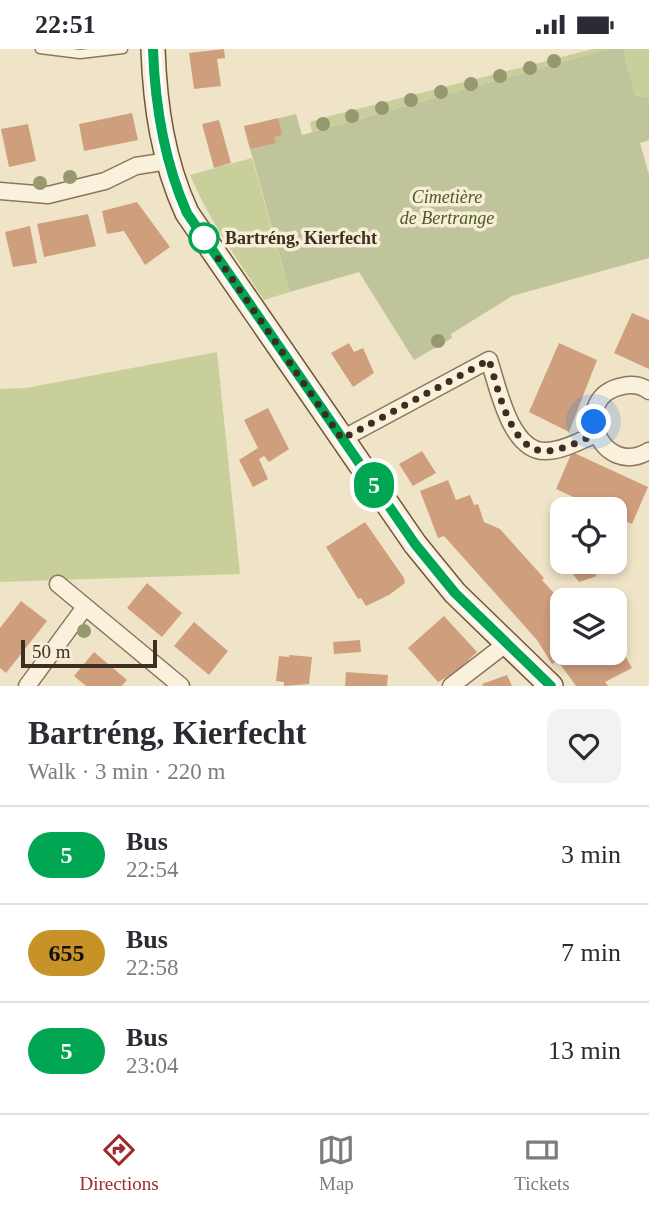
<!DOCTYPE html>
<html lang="en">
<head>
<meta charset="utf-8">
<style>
  :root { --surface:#fff; --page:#f2f2f3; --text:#2b2b33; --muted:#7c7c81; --line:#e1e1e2; --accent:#9e2a2b }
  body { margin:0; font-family:"Times New Roman",serif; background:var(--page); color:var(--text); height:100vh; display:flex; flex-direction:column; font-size:26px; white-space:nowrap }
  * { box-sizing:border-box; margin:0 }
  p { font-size:23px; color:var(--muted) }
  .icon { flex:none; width:38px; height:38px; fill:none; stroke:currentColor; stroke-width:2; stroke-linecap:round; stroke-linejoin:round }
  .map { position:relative; height:637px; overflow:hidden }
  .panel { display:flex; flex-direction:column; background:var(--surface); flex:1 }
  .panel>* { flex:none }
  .badge { padding:0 14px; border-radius:23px; font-size:24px; line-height:46px }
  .buttons { position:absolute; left:550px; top:448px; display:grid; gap:14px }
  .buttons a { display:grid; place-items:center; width:77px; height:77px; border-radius:14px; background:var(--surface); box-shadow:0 4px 10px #0003; font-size:35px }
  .scale { position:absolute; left:21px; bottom:18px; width:136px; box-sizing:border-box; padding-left:7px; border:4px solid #3d2e20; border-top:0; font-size:19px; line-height:24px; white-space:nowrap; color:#3d2e20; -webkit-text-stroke:5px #f7eed8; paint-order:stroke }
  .you { position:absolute; width:35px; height:35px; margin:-18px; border:5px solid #fff; border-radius:50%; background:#1a73e8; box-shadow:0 0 0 10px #1a73e833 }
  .map>.badge { position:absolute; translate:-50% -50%; box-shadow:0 0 0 4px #fff }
  .round { display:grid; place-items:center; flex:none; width:74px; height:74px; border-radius:14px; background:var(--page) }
  .head { display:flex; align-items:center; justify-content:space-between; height:119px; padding:0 28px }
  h1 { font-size:33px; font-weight:600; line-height:52px }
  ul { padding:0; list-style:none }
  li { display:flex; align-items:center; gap:21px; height:98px; padding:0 28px; border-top:2px solid var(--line) }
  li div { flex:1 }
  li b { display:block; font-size:26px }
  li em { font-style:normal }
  li .badge { min-width:77px; font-weight:700; text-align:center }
  .status { display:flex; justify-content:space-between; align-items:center; height:49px; padding:0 35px; background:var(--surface); direction:ltr }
  .status svg { height:19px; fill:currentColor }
  .dock { display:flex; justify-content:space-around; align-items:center; height:98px; border-top:2px solid var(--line); background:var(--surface); font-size:19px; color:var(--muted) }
  .dock a { display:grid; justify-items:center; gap:4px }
  .dock .on { color:var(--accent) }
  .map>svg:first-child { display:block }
  .green { fill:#c9cf9b }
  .cemetery { fill:#bfc49a }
  .building { fill:#cf9f7d }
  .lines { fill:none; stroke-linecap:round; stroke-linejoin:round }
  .lane-casing { stroke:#8d765c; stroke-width:11 }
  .street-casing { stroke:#8d765c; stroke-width:19 }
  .secondary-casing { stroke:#6f573f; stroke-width:26 }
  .lane { stroke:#faf1dc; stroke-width:8 }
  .street { stroke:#faf1dc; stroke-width:16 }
  .secondary { stroke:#faf1dc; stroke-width:23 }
  .tree { fill:#96986f }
  .line-casing { stroke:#fff; stroke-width:16 }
  .line { stroke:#00a651; stroke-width:10 }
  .walk { stroke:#3d2e20; stroke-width:7; stroke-dasharray:0 12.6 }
  .stop-dot { fill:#fff; stroke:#00a651; stroke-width:3.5 }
  .labels { text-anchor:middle; stroke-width:7; stroke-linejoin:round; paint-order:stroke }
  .park-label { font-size:18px; font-style:italic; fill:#4d5a26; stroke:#f7eed8 }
  .stop-label { font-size:18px; font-weight:bold; fill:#3d2e20; stroke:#f7eed8; text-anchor:start }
</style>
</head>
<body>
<div class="status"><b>22:51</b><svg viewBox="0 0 49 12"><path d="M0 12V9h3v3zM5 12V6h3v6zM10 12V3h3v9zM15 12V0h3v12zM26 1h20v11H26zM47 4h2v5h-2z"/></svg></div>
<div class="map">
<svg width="649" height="637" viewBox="0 0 649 637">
  <rect width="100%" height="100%" fill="#f0e4c8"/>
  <path class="green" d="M593 0H609L312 83 310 73 330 67Z
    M623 0H649V49L635 46Z
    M252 109 290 243 264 251C237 210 209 171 190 126Z
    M217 303 240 525 0 533V340L26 339Z"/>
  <path class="cemetery" d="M609 0H623L635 46 649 49V91L640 94 649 126V209L512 247 451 285 452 289 414 311 359 223 290 243 244 78 296 65 302 86Z"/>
  <path class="building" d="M224 0 225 9 217 10 221 37 194 40 189 4Z
    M132 64 138 91 84 102 79 75Z
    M278 69 282 86 274 88 276 94 250 100 244 77Z
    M219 71 231 114 214 119 202 75Z
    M28 75 36 112 9 118 1 80Z
    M137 153 170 198 145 216 124 182 107 185 102 162Z
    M88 165 96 197 44 208 37 175Z
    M30 177 37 214 13 218 5 183Z
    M632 264 649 271V320L614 304Z
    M349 294 354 303 363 299 374 324 353 338 331 304Z
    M559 294 597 311 569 383 529 363Z
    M268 359 289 400 269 413 264 407 259 410 268 430 253 438 239 411 258 399 244 371Z
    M422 402 436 424 413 437 399 415Z
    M572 403 648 438 632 475 614 467V460H600L556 440Z
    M448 431 456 451 470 446 474 456 478 455 484 473 500 480 544 529 542 531 562 553V604H583L589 612 605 604H614V599L619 596 632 619 605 633 608 637H576L558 612 552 615 537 591 444 487 438 489 420 442Z
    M365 473 404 529 405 534 389 546 366 557 361 549 358 550 326 498Z
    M563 513H585L597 527 579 533Z
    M147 534 182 564 162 588 127 559Z
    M21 552 47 572 6 624 0 619V579Z
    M444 567 477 603 456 623 438 633 408 599Z
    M194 573 228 602 209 626 174 597Z
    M360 591 361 603 334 605 333 593Z
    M94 603 127 631 122 637H86L74 627Z
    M289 606 312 608 309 635 284 637V633L276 632 279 607 289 608Z
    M346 623 388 626 387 637H345Z
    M507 626 512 637H483L482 635Z"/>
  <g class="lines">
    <g class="lane-casing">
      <path id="lane" d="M40 0 80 5 123 0"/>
    </g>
    <g class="street-casing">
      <path id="street" d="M0 142 48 146 105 132 136 117 168 112
        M649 342C641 336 632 335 623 337 568 347 600 431 649 402
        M342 390 489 311C498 338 510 402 545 402 562 402 580 392 596 385
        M58 535 181 637
        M27 637 85 558
        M451 637 507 594"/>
    </g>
    <g class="secondary-casing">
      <path id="secondary" d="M153 0C155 57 163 112 187 164L415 495 455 544 551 637"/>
    </g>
    <use href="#lane" class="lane"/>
    <use href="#street" class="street"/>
    <use href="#secondary" class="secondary"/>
  </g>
  <g class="tree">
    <circle cx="554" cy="12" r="7"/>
    <circle cx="530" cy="19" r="7"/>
    <circle cx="500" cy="27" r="7"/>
    <circle cx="471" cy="35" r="7"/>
    <circle cx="441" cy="43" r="7"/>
    <circle cx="411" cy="51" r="7"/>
    <circle cx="382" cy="59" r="7"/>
    <circle cx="352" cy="67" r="7"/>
    <circle cx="323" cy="75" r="7"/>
    <circle cx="70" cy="128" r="7"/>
    <circle cx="40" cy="134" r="7"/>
    <circle cx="438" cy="292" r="7"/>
    <circle cx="84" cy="582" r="7"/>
  </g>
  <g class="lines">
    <g class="line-casing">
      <path id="line" d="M153 0C155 57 164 112 187 164L415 495 455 544 551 637"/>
    </g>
    <use href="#line" class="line"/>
    <path class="walk" d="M204 189 342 390 489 311C498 339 510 402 545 402 562 402 580 392 596 385L594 373"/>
  </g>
  <circle class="stop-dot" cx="204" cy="189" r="14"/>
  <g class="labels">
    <g class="park-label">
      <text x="447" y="154">Cimetière<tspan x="447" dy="21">de Bertrange</tspan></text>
    </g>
    <g class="stop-label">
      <text x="225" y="195">Bartréng, Kierfecht</text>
    </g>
  </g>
</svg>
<div class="buttons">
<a><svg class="icon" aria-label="locate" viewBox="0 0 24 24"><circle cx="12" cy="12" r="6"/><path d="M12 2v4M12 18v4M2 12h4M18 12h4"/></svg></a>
<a><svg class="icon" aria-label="layers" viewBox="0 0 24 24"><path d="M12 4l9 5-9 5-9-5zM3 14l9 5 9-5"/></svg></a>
</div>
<div class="scale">50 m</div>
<div class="you" style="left:594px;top:373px"></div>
<b class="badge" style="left:374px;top:436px;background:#00a651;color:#fff">5</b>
</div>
<section class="panel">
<div class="head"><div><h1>Bartréng, Kierfecht</h1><p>Walk · 3 min · 220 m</p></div><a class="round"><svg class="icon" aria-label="heart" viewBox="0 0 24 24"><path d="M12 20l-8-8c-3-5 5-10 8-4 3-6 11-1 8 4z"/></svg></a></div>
<ul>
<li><span class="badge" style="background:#00a651;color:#fff">5</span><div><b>Bus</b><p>22:54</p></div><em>3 min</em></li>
<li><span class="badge" style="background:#c79227;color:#111">655</span><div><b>Bus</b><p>22:58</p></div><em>7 min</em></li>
<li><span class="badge" style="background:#00a651;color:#fff">5</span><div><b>Bus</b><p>23:04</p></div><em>13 min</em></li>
</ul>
</section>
<nav class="dock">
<a class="on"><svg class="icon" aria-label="directions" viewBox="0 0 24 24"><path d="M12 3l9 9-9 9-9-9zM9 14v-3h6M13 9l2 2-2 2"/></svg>Directions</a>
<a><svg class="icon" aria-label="map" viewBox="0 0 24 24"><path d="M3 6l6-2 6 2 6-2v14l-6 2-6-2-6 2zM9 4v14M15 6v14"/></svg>Map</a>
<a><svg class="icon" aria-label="tickets" viewBox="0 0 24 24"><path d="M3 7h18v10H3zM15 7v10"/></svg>Tickets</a>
</nav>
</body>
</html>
